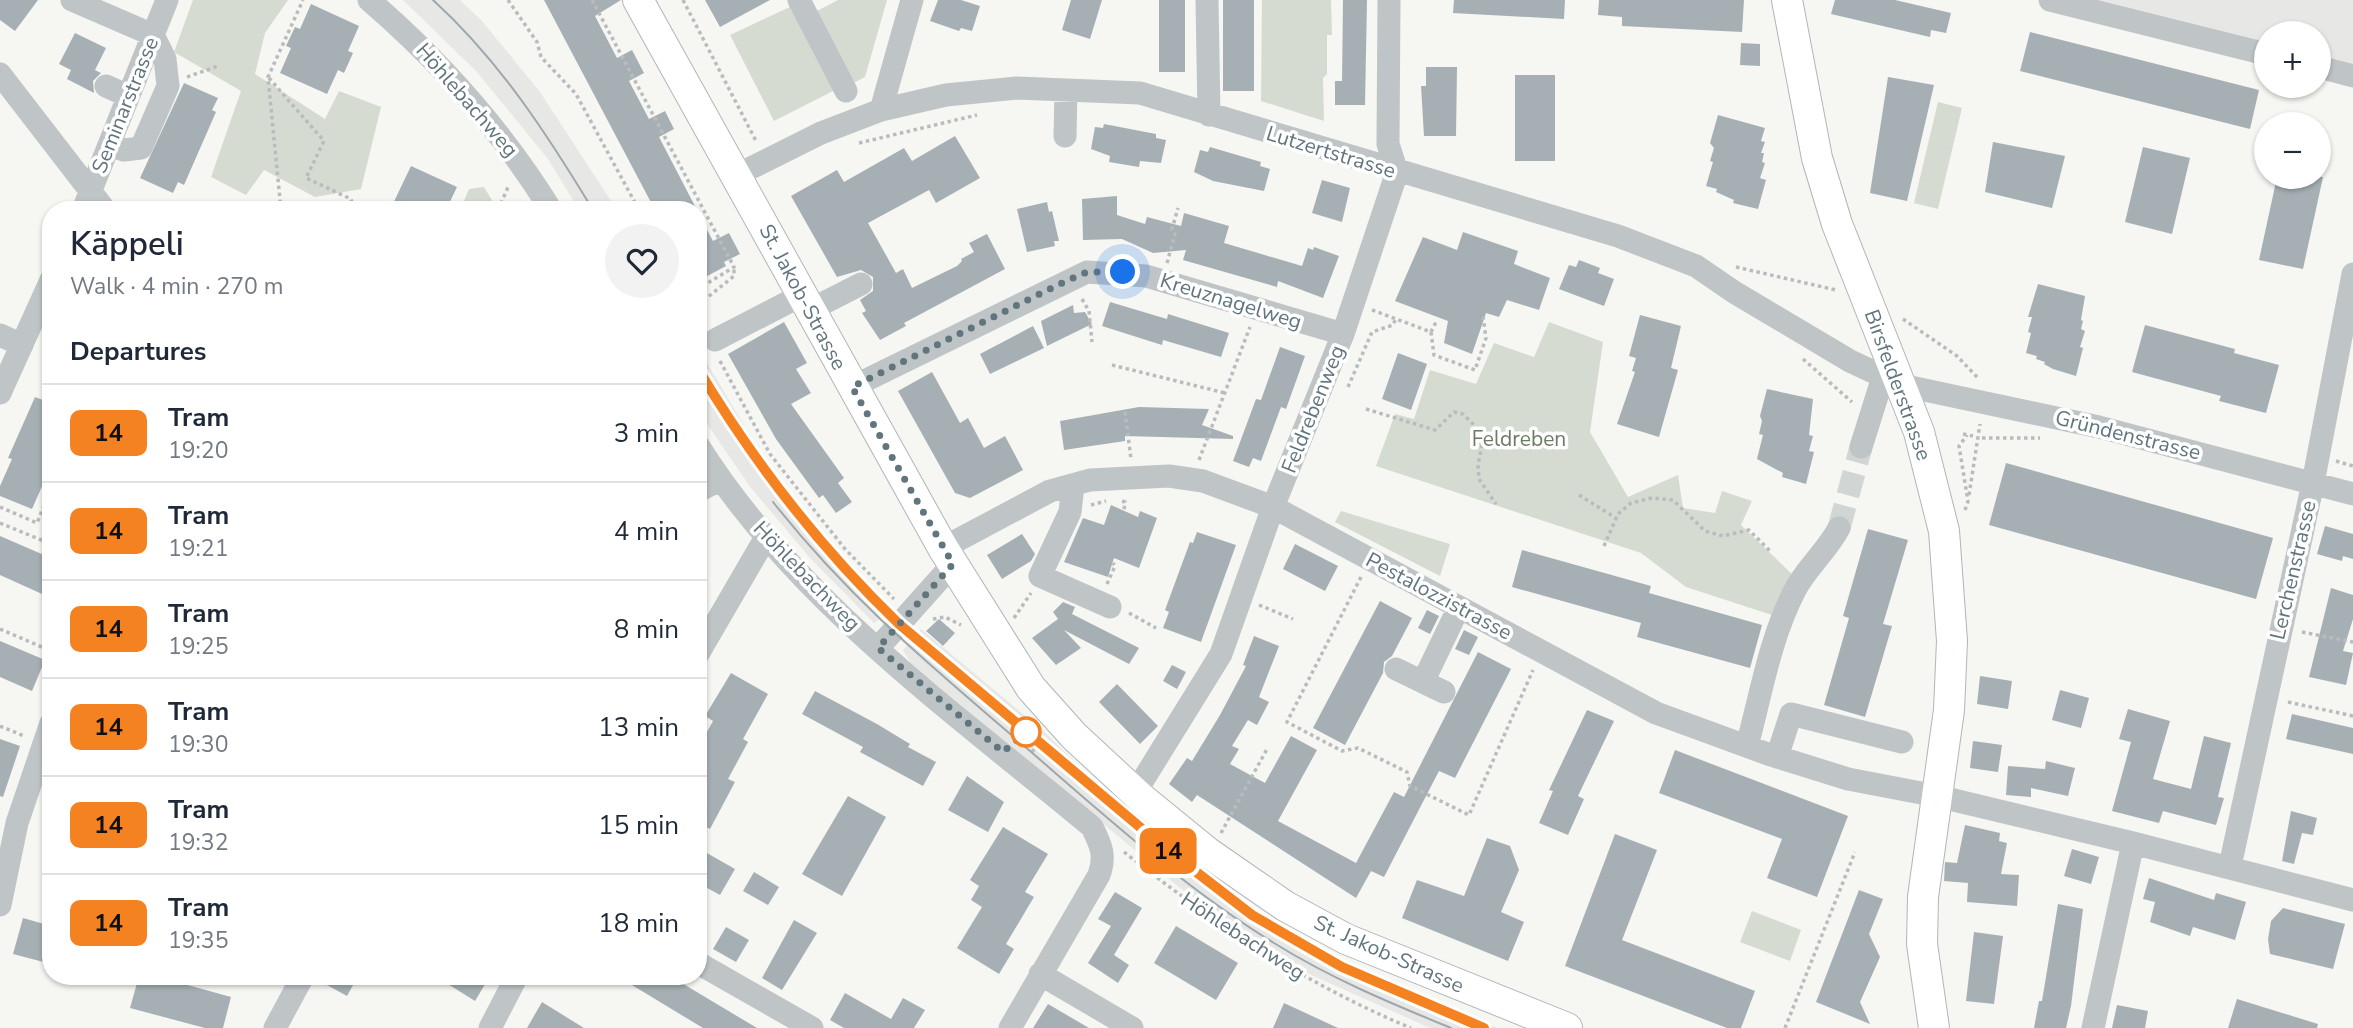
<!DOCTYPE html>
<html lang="en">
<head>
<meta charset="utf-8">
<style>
  :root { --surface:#fff; --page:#f2f2f3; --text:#1f2937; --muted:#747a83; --line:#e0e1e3 }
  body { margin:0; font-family:"Nunito Sans",sans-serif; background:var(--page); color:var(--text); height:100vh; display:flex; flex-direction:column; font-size:26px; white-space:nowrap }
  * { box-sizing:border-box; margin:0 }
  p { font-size:23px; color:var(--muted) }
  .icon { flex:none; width:38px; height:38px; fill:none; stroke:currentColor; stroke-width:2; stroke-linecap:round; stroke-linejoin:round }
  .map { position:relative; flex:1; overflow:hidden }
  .side { position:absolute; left:42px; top:201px; width:665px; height:784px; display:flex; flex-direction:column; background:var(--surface); border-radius:28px; box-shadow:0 2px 5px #0004 }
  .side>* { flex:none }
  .badge { padding:0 14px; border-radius:10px; font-size:24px; line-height:46px }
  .buttons { position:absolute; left:2254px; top:21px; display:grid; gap:14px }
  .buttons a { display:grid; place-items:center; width:77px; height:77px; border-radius:50%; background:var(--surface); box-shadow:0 2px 5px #0004; font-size:35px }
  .you { position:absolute; width:35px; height:35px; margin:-18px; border:5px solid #fff; border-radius:50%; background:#1a73e8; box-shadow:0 0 0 10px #1a73e833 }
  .map>.badge { position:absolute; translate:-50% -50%; box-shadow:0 0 0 4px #fff }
  h2 { padding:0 28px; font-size:26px; line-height:63px }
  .round { display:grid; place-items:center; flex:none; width:74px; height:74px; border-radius:37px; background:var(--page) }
  .head { display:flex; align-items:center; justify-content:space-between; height:119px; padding:0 28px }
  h1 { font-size:33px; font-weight:600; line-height:52px }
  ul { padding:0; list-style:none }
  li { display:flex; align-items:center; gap:21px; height:98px; padding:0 28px; border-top:2px solid var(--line) }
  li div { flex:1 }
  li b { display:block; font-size:26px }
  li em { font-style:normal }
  li .badge { min-width:77px; font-weight:700; text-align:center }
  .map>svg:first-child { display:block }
  .built { fill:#e7e7e6 }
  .green { fill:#d6dbd2 }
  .building { fill:#a6b0b4 }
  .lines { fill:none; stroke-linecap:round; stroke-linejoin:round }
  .minor-tunnel { stroke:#d1d6d5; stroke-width:23; stroke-dasharray:23 11; stroke-linecap:butt }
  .major-casing { stroke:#b0b6b9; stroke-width:32 }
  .path { stroke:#b9bcbe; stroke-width:3.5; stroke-dasharray:3.5 3.5; stroke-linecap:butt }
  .minor { stroke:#bfc4c7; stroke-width:23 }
  .major { stroke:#fff; stroke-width:30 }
  .tram { stroke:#9ea7ab; stroke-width:2 }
  .line-casing { stroke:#fff; stroke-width:16 }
  .line { stroke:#f58220; stroke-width:10 }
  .walk { stroke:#61757e; stroke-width:7; stroke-dasharray:0 12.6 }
  .stop-dot { fill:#fff; stroke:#f58220; stroke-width:3.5 }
  .labels { text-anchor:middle; stroke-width:7; stroke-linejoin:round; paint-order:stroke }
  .street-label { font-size:21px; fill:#61757e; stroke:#fff }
  .park-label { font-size:21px; fill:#6b7b64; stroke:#fff }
</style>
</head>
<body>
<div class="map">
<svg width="2353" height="1028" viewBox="0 0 2353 1028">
  <rect width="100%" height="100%" fill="#f6f6f2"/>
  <path class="built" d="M403 0H460L482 21 540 92 617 210H579L548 159 476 71Z
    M2050 0H2353V76L2319 67V33H2266V54Z
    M698 348 748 432 789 493 836 551 893 608 874 623 811 559 751 488 707 424 698 410Z
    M921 629 1041 729 1120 805 1200 871 1256 912 1380 980 1498 1028H1430L1309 974 1243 932 1180 888 911 663 903 650Z"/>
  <path class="green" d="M193 0H288L265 33 255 74 325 119 339 91 381 107 361 189 315 197 264 170 246 195 211 177 241 91 174 52Z
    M838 0H887L865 77 850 85 815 12Z
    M1262 0H1331L1332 35H1327V74L1323 78 1324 121 1261 101Z
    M794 5 837 89 774 121 730 35Z
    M1938 102 1962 108 1938 209 1914 203Z
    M484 187 498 210H460L469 189Z
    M1549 322 1603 342 1590 432 1628 497 1678 475 1683 508 1715 513 1722 491 1752 501 1741 525 1795 577 1778 617 1686 587 1641 553 1376 466 1395 414 1414 419 1430 370 1476 384 1494 343 1534 357Z
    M1341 511 1450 544 1440 576 1335 522Z
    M1752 911 1801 930 1790 961 1740 942Z"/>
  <path class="building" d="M0 0H38L15 31 0 20Z
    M544 0H621L595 16 617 58 632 50 644 73 629 81 649 119 665 111 674 129 659 137 697 210H655Z
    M705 0H770L720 27Z
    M938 0H961L980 6 972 31 961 28 959 31 930 21Z
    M1071 0H1102L1090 39 1062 30Z
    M1159 0H1185V72H1159Z
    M1223 0H1254V91H1223Z
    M1343 0H1367L1365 105H1335V81H1342Z
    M1454 0H1565L1564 19 1453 13Z
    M1599 0H1744L1742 32 1622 26V17L1598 15Z
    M1835 0H1895L1951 13 1946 33 1931 30 1930 37 1831 14Z
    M311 4 359 26 348 51 353 53 344 73 338 70 327 94 280 73 291 48 286 46 295 27 300 29Z
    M2030 32 2259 90 2250 129 2020 71Z
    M75 33 106 48 95 70 101 73 93 81 94 93 67 79 71 70 59 64Z
    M1741 43 1760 44V66L1740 65Z
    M1426 67H1457L1456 136H1424L1421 86H1426Z
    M1515 75H1555V161H1515Z
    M1888 77 1934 85 1907 201 1870 193Z
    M184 83 218 98 212 110 216 112 184 185 178 182 173 193 140 178Z
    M1718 115 1765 128 1761 141 1765 142 1761 153H1764L1762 162 1765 163 1760 178 1766 180 1758 209 1733 203 1734 200 1716 192 1717 189 1706 186 1713 162 1710 161 1714 148 1710 143Z
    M1104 124 1156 134V138L1166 140 1161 163 1140 161 1139 167 1109 162 1110 156 1091 149 1095 127 1103 128Z
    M955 136 980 178 936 203 929 190 868 223 896 273 903 269 912 288 957 266 962 261 961 259 974 252 969 243 987 234 1005 269 904 323 906 326 880 340 862 313 866 311 860 300 873 291V277L861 270 837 277 791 196 837 170 844 182 904 148 912 161Z
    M1993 142 2065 156 2052 208 1985 192Z
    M1210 147 1261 162 1260 166 1270 169 1264 191 1213 181 1194 172 1200 150 1208 152Z
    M2143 147 2190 158 2172 234 2125 222Z
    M411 166 457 187 446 210H390Z
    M2277 177H2323L2303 269 2259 260Z
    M1322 180 1350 188 1342 222 1312 213Z
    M1117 196V215L1145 224 1147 217 1181 226 1184 213 1229 226 1224 243 1302 266 1308 248 1313 250 1314 247 1339 256 1323 298 1278 281 1277 287 1183 260 1186 250 1153 253 1122 239 1083 240 1082 199Z
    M1047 202 1049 212 1052 211 1059 241H1054L1055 246 1027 252 1017 209Z
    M698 213 713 241 729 233 740 254 724 262 726 266 698 281Z
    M1463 232 1518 251 1514 264 1550 278 1539 310 1507 300 1499 317 1486 313 1472 354 1444 343 1448 321 1395 301 1423 237 1457 250Z
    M1579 260 1600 268 1598 273 1614 279 1604 306 1559 289 1569 265 1576 267Z
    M2038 284 2085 296 2081 320 2083 321 2081 329 2085 331 2080 347 2083 348 2076 376 2053 369 2044 364 2045 362 2036 359 2037 356 2026 353 2031 333 2028 332 2032 317H2028Z
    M1110 302 1167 319 1168 314 1229 333 1221 357 1163 340 1162 345 1102 326Z
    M1073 305 1074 313 1085 312 1092 324 1047 346 1041 321Z
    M1640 315 1681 326 1671 368 1678 370 1659 437 1617 424 1635 372 1632 371 1636 358 1629 356Z
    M784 322 807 363 796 369 811 393 791 404 844 478 838 483 852 502 836 513 823 495 819 498 776 439 728 354Z
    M2145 325 2235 349 2234 353 2279 365 2266 413 2219 401 2221 396 2132 372Z
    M1033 326 1044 348 990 374 980 354Z
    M1280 347 1305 356 1286 409 1281 407 1261 461 1253 458 1249 467 1233 461 1256 399 1261 400Z
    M1398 353 1427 364 1411 410 1382 399Z
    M932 372 960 423 968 418 984 448 1005 436 1023 470 970 498 955 493 898 391Z
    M1767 389 1813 399 1809 435 1813 436 1809 451 1814 452 1806 484 1782 477 1783 473 1757 459 1763 435 1759 434 1762 421 1760 416Z
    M35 397 51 403V466L32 509 0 496V486L12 459 8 458Z
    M1139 407 1209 409 1202 425 1233 436V439L1125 436V441L1064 450 1060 421Z
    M2006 463 2273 538 2256 599 1989 525Z
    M1111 505 1138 517 1140 511 1157 518 1139 568 1114 558 1108 577 1064 562 1083 518 1104 525Z
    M2325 526 2353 534V559L2343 556 2342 561 2317 554Z
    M1868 529 1908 540 1883 624 1892 626 1865 717 1824 705 1849 618 1843 616Z
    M1197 532 1236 545 1201 642 1163 628 1169 612 1165 610 1190 542 1193 543Z
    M1022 534 1035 554 1031 561 1002 579 987 555Z
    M0 536 51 558V598L0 575Z
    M1295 544 1338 566 1325 591 1283 569Z
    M1522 550 1651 586 1649 593 1762 625 1750 668 1637 637 1641 623 1512 587Z
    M2331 588 2353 595V619L2343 651 2353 653 2346 685 2309 677Z
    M1380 601 1412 618 1392 656 1384 662 1383 673 1345 745 1313 728Z
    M1063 602 1075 607 1072 614 1139 648 1129 664 1064 630 1081 648 1056 665 1032 638 1058 619 1053 612Z
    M1427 610 1439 616 1430 634 1418 628Z
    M939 619 955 633 943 646 926 631Z
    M1464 630 1478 637 1469 655 1455 649Z
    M1254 636 1279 646 1259 697 1269 702 1257 725 1248 720 1232 746 1239 749 1230 764 1265 783 1291 736 1317 750 1278 821 1356 863 1394 792 1404 797 1478 652 1511 669 1455 778 1439 771 1384 877 1371 871 1356 898 1197 795 1192 802 1169 784 1187 758 1192 761 1220 715 1246 666 1243 665Z
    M0 641 45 660 32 691 0 677Z
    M1172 665 1186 672 1177 689 1163 681Z
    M731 673 768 694 743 739 748 742 728 779 735 782 710 829 698 823V748L713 721 705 716Z
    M1980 676 2012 681 2008 709 1977 704Z
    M1117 684 1158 726 1140 744 1099 702Z
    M2060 690 2089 698 2081 728 2052 720Z
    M815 691 877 724 910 744 908 747 936 762 923 786 860 752 863 747 802 714Z
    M2128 709 2170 721 2153 779 2191 789 2204 736 2231 743 2218 797 2224 798 2216 825 2163 811 2159 823 2112 811 2131 742 2119 739Z
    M1587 710 1614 721 1578 796 1584 799 1568 835 1539 823 1553 791 1549 790Z
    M2292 714 2353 728V754L2286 739Z
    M0 739 20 746 3 797 0 796Z
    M1973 741 2002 745 1998 772 1970 768Z
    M1675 750 1848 816 1817 897 1767 878 1782 839 1659 793Z
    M2046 761 2075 768 2068 796 2031 788V797L2006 795 2008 766 2045 769Z
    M967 776 1004 802 988 832 948 810Z
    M848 796 886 817 842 896 802 874Z
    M2291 811 2317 818 2313 835 2302 833 2294 864 2282 861Z
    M1965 825 2000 833 1999 841 2007 843 2001 874 2019 875 2017 906 1967 902 1968 883 1944 881 1945 862 1957 863Z
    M1003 827 1048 854 1025 892 1034 897 1006 944 1014 949 999 974 957 948 982 907 971 900 979 886 970 880Z
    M1615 834 1657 850 1622 940 1755 991 1741 1028H1727L1565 966Z
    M1487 838 1510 846 1519 870 1501 912 1524 922 1508 961 1402 918 1417 880 1464 896Z
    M698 848 735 869 720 895 698 883Z
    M2072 849 2099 857 2091 884 2064 876Z
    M754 872 779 887 768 905 743 891Z
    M2149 878 2214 900 2216 893 2246 902 2235 940 2193 927 2190 936 2150 922 2155 902 2143 899Z
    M1859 890 1883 899 1869 934 1880 957 1860 1002 1870 1024 1816 1002Z
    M1115 892 1142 908 1114 955 1129 965 1118 983 1088 963 1111 926 1098 919Z
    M2058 904 2083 909 2071 1006 2066 1028H2034L2039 1001H2042Z
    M2283 908 2345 924 2333 969 2270 954 2268 939 2271 921Z
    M23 918 51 926V964L13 954Z
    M794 920 817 933 782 990 762 978Z
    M1176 926 1238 963 1216 1000 1154 963Z
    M726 927 749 940 736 962 713 949Z
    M1974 932 2003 936 1994 1004 1966 1001Z
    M139 976H155L231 997 223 1028H205L130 1008Z
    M317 976H358L347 996 316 979Z
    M435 976H490L475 1001Z
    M617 976H670L757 1028H703Z
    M845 993 891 1019 903 998 925 1010 914 1028H844L830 1020Z
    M2237 999 2318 1024 2317 1028H2228Z
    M542 1002 584 1028H527Z
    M1284 1003 1338 1028H1273Z
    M1048 1004 1089 1028H1033Z
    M2117 1005 2148 1011 2145 1028H2112Z"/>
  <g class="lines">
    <path class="minor-tunnel" d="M1839 528 1861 447"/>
    <g class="major-casing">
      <path id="major" d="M638 0 943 548 1031 688 1074 736 1142 799 1207 852 1285 906 1346 939 1567 1028
        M1787 0 1817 158 1837 224 1919 432 1944 531 1952 641 1949 710 1923 897 1922 944 1934 1028"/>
    </g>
    <path class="path" d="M508 0 537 42 541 57 576 94 639 210
      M592 0 734 267 698 289
      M683 0 756 141
      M187 77 218 66
      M269 78 324 141 306 178 351 199 354 210
      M859 143 977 115
      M281 210 268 77 303 0
      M498 210 509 185
      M1167 263 1175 234 1172 229 1178 208
      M1736 267 1836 290
      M1082 299 1089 311 1092 342
      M698 305 734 276V267
      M1372 310 1431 332 1434 355 1475 370 1486 338 1483 317
      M1903 319 1957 356 1979 379
      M1431 332 1437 320
      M1803 359 1852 402
      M720 361 770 454 845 549 894 599
      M1112 365 1225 393
      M1348 387 1372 332 1393 325 1396 318
      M1366 409 1435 430 1454 412 1463 414 1484 435 1478 465 1479 479 1496 504
      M1125 412 1131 459
      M1963 434 1973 436
      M1982 438H2040
      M1199 460 1250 327
      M2336 461 2353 466
      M1579 495 1616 518
      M1969 495 1980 424
      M1122 501 1125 502 1124 511
      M1091 505 1106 501
      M0 507 37 523 51 488
      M1965 510 1968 501 1959 446 1967 435
      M0 523 51 544
      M1604 546 1618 514 1631 503 1652 498 1673 500 1705 531 1723 536 1749 530 1770 551
      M1361 577 1287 722 1342 751 1358 748 1407 772 1410 786 1469 815 1533 670
      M1107 584 1115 566 1113 563
      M1259 605 1293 619
      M1129 613 1156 628
      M1014 618 1031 593
      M933 619 945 617 961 625
      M0 629 51 651
      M2302 632 2353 642
      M917 633 927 639
      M2288 702 2353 716
      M0 726 24 736
      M1032 752 1042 738
      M1221 833 1267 749
      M1124 852C1214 923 1305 984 1411 1028
      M1785 1028 1855 852"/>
    <path class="minor" d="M72 0 153 35 165 59 168 86 141 148 124 150 109 145
      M369 0C441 62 501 129 551 210
      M799 0 846 91
      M1207 0 1209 115
      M2050 0 2266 54
      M2319 67 2353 76
      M0 74 105 210
      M106 86 128 96
      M881 110 912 0
      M1065 136 1066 90
      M737 175 821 133 881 110 946 95 1017 88 1140 93 1618 236 1696 266 1734 292 1850 361 1901 385 2099 427 2353 494
      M83 210 167 0
      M810 310 861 284
      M0 335 22 345
      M715 340 802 295
      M852 387 1087 272 1146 276 1343 334
      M0 393 51 280
      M698 445C795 600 954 712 1092 827 1101 845 1106 856 1099 875L1010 1028
      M1861 447 1883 377
      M1073 485 1070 512 1040 576 1110 607
      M698 491 720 480
      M943 548 1050 491 1090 480 1169 476 1203 481 1273 507 1656 713 1768 754 1848 779 1937 796 2133 843 2353 900
      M878 648 953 564
      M698 654 766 537
      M1396 669 1423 682
      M1444 692 1423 682 1459 607
      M1747 746C1761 694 1770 638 1795 590 1806 568 1827 551 1839 528
      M1777 757 1791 714 1902 742
      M1135 793 1221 654 1273 507 1343 334 1397 172 1388 144 1389 0
      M2230 866 2313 483 2353 274
      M0 905 17 823 51 723
      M698 963 812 1028
      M1040 974 1132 1028
      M275 1028 303 976
      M490 1028 517 976
      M2093 1028 2133 843"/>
    <use href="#major" class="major"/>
    <path class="tram" d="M433 0C499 60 547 134 593 210
      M698 369C746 450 799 526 866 593 910 637 962 676 1010 718 1097 793 1184 875 1283 934 1347 973 1416 1000 1484 1028
      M773 502C848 597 925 661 1016 739 1099 810 1181 886 1274 943 1330 978 1390 1003 1451 1028"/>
  </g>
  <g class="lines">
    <g class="line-casing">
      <path id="line" d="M698 369C755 464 819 547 899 624L1160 844 1252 915 1342 967 1484 1028"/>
    </g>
    <use href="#line" class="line"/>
    <path class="walk" d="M1026 732 1003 752 878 648 953 564 852 387 1066 281 1087 272H1123"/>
  </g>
  <circle class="stop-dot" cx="1026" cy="732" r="14"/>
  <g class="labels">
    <g class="street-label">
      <text transform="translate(467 100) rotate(49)" y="7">Höhlebachweg</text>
      <text transform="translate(125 105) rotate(-68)" y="7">Seminarstrasse</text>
      <text transform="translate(1331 152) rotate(17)" y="7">Lutzertstrasse</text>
      <text transform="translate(803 297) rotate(62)" y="7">St. Jakob-Strasse</text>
      <text transform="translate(1231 301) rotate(17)" y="7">Kreuznagelweg</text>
      <text transform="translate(1898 385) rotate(70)" y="7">Birsfelderstrasse</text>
      <text transform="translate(1313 409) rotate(-68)" y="7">Feldrebenweg</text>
      <text transform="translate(2128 435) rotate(14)" y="7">Gründenstrasse</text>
      <text transform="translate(2293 570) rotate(-77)" y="7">Lerchenstrasse</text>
      <text transform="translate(807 576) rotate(46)" y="7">Höhlebachweg</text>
      <text transform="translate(1439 596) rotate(28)" y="7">Pestalozzistrasse</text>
      <text transform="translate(1243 936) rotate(33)" y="7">Höhlebachweg</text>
      <text transform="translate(1389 954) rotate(24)" y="7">St. Jakob-Strasse</text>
    </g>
    <g class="park-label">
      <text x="1519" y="446">Feldreben</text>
    </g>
  </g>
</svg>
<div class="buttons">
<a>+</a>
<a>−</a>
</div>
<div class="you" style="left:1123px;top:272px"></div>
<b class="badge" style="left:1168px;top:851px;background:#f58220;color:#111">14</b>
<section class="side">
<div class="head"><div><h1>Käppeli</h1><p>Walk · 4 min · 270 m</p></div><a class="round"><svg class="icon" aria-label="heart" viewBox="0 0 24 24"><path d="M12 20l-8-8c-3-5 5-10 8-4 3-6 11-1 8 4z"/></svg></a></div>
<h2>Departures</h2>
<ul>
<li><span class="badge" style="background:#f58220;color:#111">14</span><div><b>Tram</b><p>19:20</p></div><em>3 min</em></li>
<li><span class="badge" style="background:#f58220;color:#111">14</span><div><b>Tram</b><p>19:21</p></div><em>4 min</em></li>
<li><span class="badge" style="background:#f58220;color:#111">14</span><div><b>Tram</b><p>19:25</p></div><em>8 min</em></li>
<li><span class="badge" style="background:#f58220;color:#111">14</span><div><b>Tram</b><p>19:30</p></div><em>13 min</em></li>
<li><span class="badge" style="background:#f58220;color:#111">14</span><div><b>Tram</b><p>19:32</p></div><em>15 min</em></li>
<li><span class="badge" style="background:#f58220;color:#111">14</span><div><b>Tram</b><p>19:35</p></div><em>18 min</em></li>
</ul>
</section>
</div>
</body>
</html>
